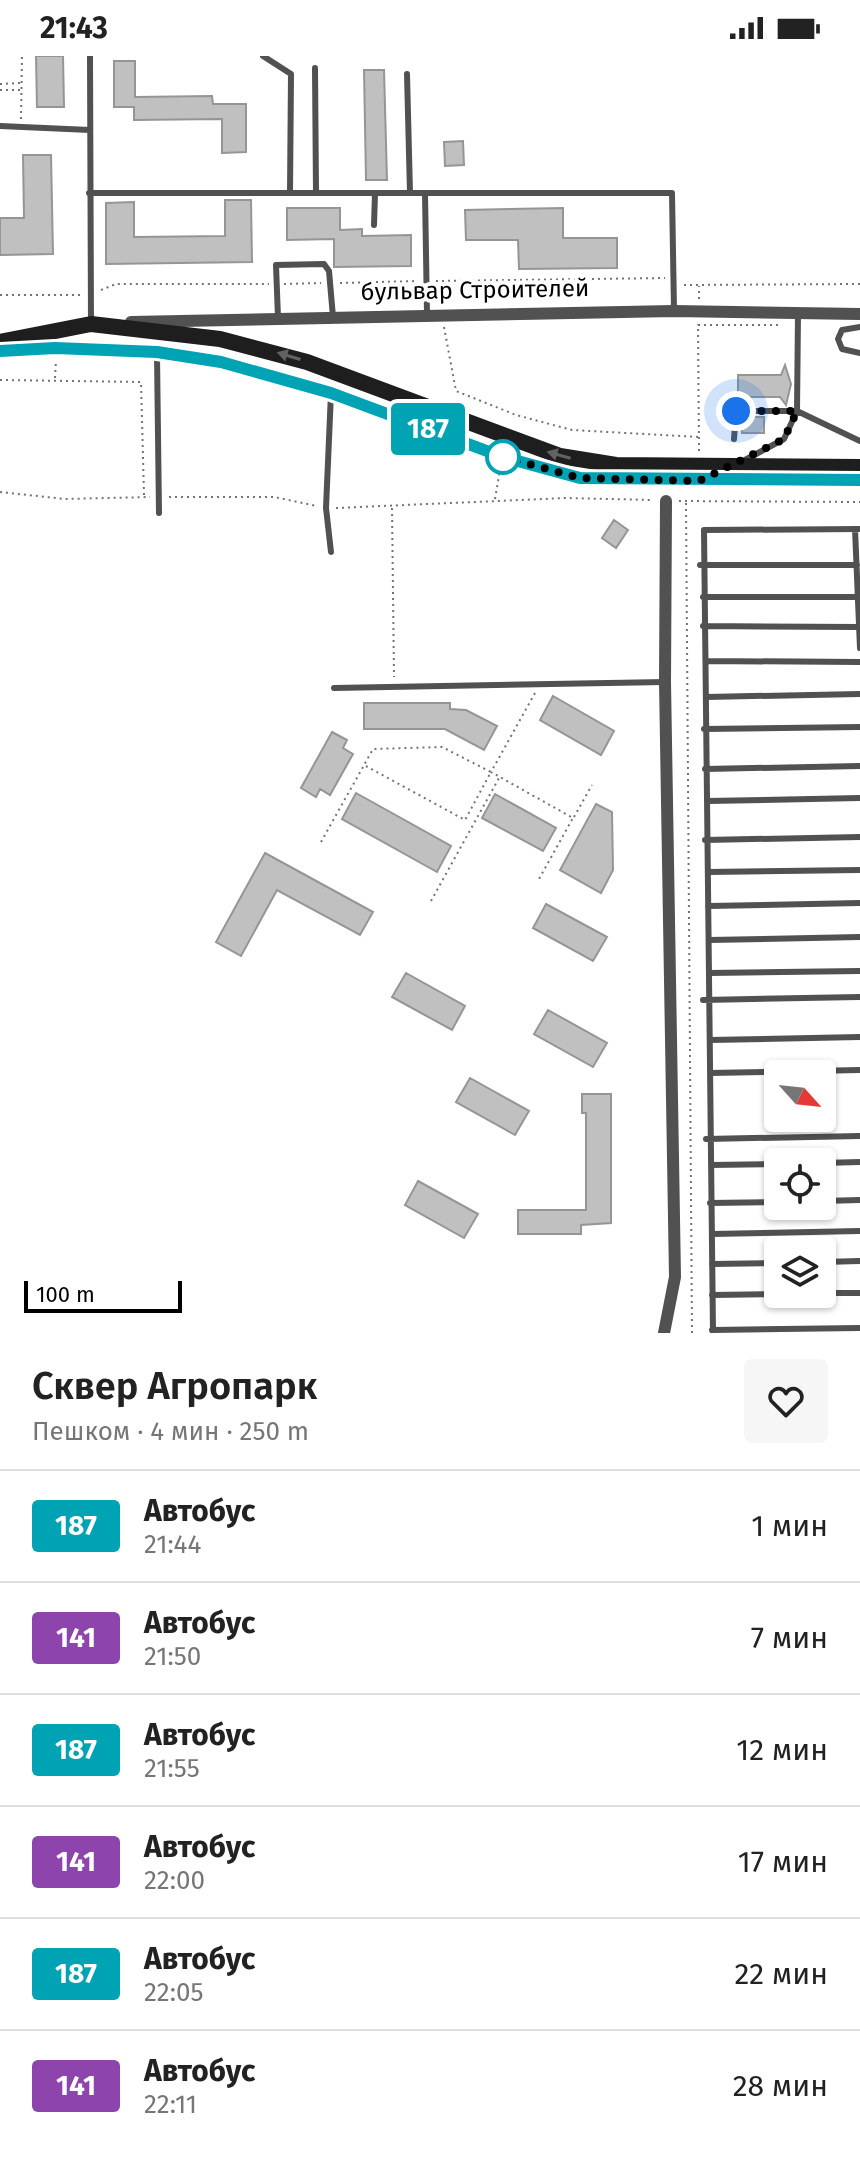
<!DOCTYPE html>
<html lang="ru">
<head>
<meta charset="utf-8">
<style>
  :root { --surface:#fff; --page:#f6f6f6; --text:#222; --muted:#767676; --line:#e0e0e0 }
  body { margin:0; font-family:"Fira Sans",sans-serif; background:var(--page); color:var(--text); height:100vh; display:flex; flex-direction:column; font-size:30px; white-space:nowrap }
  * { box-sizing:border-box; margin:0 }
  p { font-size:26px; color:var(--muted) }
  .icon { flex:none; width:44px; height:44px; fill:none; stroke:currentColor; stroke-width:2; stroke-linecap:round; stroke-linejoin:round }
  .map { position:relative; height:1277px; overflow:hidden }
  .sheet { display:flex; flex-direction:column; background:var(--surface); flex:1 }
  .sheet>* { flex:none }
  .badge { padding:0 16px; border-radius:6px; font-size:28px; line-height:52px }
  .needle { width:52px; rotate:117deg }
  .controls { position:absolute; left:764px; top:1004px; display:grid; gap:16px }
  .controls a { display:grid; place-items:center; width:72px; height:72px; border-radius:8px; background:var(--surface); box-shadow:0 2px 6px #0004; font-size:40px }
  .scale { position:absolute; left:24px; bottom:20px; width:158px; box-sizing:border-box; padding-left:8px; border:4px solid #000; border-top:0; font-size:22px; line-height:28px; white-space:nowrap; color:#000; -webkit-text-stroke:6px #fff; paint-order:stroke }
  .you { position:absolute; width:40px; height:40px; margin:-20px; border:6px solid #fff; border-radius:50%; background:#1a73e8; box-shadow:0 0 0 12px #1a73e833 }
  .map>.badge { position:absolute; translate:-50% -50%; box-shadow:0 0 0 4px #fff }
  .round { display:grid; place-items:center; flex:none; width:84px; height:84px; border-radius:8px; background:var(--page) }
  .summary { display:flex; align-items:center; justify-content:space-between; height:136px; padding:0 32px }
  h1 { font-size:38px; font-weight:600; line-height:60px }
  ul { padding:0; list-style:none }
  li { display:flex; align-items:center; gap:24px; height:112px; padding:0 32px; border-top:2px solid var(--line) }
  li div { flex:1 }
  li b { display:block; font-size:30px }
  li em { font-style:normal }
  li .badge { min-width:88px; font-weight:700; text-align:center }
  .status { display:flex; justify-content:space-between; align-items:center; height:56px; padding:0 40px; background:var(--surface); direction:ltr }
  .status svg { height:22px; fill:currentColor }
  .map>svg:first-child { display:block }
  .building { fill:#c0c0c0; stroke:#959595; stroke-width:2 }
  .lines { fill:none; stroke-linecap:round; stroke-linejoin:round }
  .path { stroke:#737373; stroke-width:2; stroke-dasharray:2 4; stroke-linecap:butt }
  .service { stroke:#515151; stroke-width:6 }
  .minor { stroke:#515151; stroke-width:12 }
  .secondary { stroke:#1e1e1e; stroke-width:16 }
  .oneway { fill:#626262 }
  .line-casing { stroke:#fff; stroke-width:18 }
  .line { stroke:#00a3b4; stroke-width:12 }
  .walk { stroke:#000; stroke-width:8; stroke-dasharray:0 14.4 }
  .stop-dot { fill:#fff; stroke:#00a3b4; stroke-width:4 }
  .labels { text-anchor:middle; stroke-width:8; stroke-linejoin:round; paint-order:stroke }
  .street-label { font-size:24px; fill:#000; stroke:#fff }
</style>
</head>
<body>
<div class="status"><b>21:43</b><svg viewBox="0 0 49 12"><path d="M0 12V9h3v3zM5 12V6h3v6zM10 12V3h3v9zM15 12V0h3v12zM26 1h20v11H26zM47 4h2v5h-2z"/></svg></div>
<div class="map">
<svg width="860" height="1277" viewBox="0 0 860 1277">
  <rect width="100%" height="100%" fill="#fff"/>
  <path class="building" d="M36 0H63L64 51H37Z
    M114 5H135V41L212 40 213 48H246V96L222 97V63L134 64V51H114Z
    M364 14H384L387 124H366Z
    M463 85 464 109 445 110 444 86Z
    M23 99H51L53 198 0 199V162H24Z
    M225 144H251L252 206 106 208V147L134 146V181L225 180Z
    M287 152H340V174L362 173V180L411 179V210L334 211V183L287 184Z
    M563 152V182H617V212L519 213 518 184H466L465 154Z
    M785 309 791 328 786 349 780 341H738V319H781Z
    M742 361H764V377H742Z
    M614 464 628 474 616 492 602 482Z
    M553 640 614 675 601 699 540 664Z
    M364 647H450V653L466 654 497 670 484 694 445 673H364Z
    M332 676 347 684 343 692 353 698 330 739 320 733 316 741 301 732Z
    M356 737 451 790 437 816 342 763Z
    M495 738 556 772 543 795 482 762Z
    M596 748 612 756 613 814 601 837 560 814Z
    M265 797 373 856 360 879 277 834 241 900 216 886Z
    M546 848 607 881 593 905 533 872Z
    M406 917 465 950 452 974 392 941Z
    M548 954 607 987 593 1011 534 978Z
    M470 1022 529 1055 515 1079 456 1046Z
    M582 1038H611V1167L581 1169V1178H518V1154H586V1057H582Z
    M418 1125 478 1158 464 1182 405 1149Z"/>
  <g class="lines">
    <path class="path" d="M0 28 20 27
      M0 34H20
      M21 63 22 0
      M436 225 665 222
      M340 227 417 225
      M284 228 321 227
      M684 229 860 228
      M101 234 116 228H269
      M0 239H83
      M699 243V230
      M441 249 442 225
      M444 271 456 335 516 359 572 374 699 381
      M55 322 56 304
      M0 324 141 326 144 439
      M699 395 698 269H782
      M0 436 65 443 150 441
      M169 441H274L317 450
      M495 443 500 414
      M679 445 860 446
      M686 447 692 1277
      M336 452 566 442 653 444
      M392 452 394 621
      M535 637 491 716 573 762 539 823
      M574 761 592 729
      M321 786 373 693 442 691 491 716 465 764 364 709
      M431 845 499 722"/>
    <path class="service" d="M90 0 91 268
      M263 0 291 18 290 137
      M315 12 316 137
      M407 18 410 137
      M0 70 90 74
      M89 137H672L674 254
      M425 137 427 258
      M374 169 375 137
      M798 259 797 355 860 385
      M278 262 276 209 324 208 329 215 333 261
      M860 271 842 274 838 283 842 293 860 297
      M157 299 159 457
      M734 383 736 355H797L784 383 743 405
      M855 473 860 592
      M331 496 326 452 331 337
      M700 509H857
      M703 541H858
      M703 570 859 571
      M706 605 860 606
      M334 632 665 626
      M706 641 860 638
      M704 673 860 671
      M705 713 860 710
      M707 745 860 742
      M705 784 860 781
      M708 816 860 814
      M708 850 860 847
      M709 884 860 881
      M709 917 860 915
      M703 944 860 941
      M710 984 860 981
      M710 1017 860 1014
      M706 1083 860 1080
      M822 1107 860 1106
      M711 1109 778 1108
      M822 1145 860 1144
      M710 1147 778 1146
      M712 1178 860 1175
      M822 1206 860 1205
      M712 1208 778 1207
      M822 1237H860
      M712 1239 791 1238
      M712 1274 860 1272
      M713 1277 704 474 860 473"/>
    <path class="minor" d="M131 266 674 255 860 258
      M664 1277 675 1221 665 626 666 445"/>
    <path class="secondary" d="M0 286 91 268 220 283 307 306 560 400 616 409 860 411
      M0 295 55 292 157 296 221 306 331 337 503 401 580 422 860 424"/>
  </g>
  <defs><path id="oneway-solid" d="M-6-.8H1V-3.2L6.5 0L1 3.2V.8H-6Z" transform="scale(2)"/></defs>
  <g class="oneway">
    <use href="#oneway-solid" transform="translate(289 300) rotate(-163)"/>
    <use href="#oneway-solid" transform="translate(559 399) rotate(-164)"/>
  </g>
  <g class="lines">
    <g class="line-casing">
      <path id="line" d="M0 295 55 292 157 296 221 306 331 337 503 401 580 422 860 424"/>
    </g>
    <use href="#line" class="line"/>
    <path class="walk" d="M503 401 580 422 699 425 784 383 797 355H736"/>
  </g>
  <circle class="stop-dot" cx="503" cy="401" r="16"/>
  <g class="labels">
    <g class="street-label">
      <text transform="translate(475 234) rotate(-1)" y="8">бульвар Строителей</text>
    </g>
  </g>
</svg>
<div class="controls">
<a><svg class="needle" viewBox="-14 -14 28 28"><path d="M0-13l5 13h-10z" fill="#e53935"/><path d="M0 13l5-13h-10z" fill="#767676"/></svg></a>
<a><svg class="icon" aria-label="locate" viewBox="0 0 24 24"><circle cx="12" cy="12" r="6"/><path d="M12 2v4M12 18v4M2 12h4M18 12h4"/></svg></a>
<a><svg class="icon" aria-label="layers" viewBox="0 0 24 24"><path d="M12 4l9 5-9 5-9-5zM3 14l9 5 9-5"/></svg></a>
</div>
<div class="scale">100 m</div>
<div class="you" style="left:736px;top:355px"></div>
<b class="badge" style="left:428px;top:373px;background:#00a3b4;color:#fff">187</b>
</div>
<section class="sheet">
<div class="summary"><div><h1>Сквер Агропарк</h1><p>Пешком · 4 мин · 250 m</p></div><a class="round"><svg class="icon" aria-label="heart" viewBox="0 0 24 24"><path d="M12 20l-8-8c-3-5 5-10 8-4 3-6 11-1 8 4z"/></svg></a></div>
<ul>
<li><span class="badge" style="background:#00a3b4;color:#fff">187</span><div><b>Автобус</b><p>21:44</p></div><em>1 мин</em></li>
<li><span class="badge" style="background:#8e44ad;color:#fff">141</span><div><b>Автобус</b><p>21:50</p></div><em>7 мин</em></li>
<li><span class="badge" style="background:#00a3b4;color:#fff">187</span><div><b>Автобус</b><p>21:55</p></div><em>12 мин</em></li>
<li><span class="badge" style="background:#8e44ad;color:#fff">141</span><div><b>Автобус</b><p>22:00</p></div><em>17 мин</em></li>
<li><span class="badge" style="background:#00a3b4;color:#fff">187</span><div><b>Автобус</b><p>22:05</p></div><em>22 мин</em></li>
<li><span class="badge" style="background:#8e44ad;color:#fff">141</span><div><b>Автобус</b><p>22:11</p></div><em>28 мин</em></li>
</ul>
</section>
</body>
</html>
